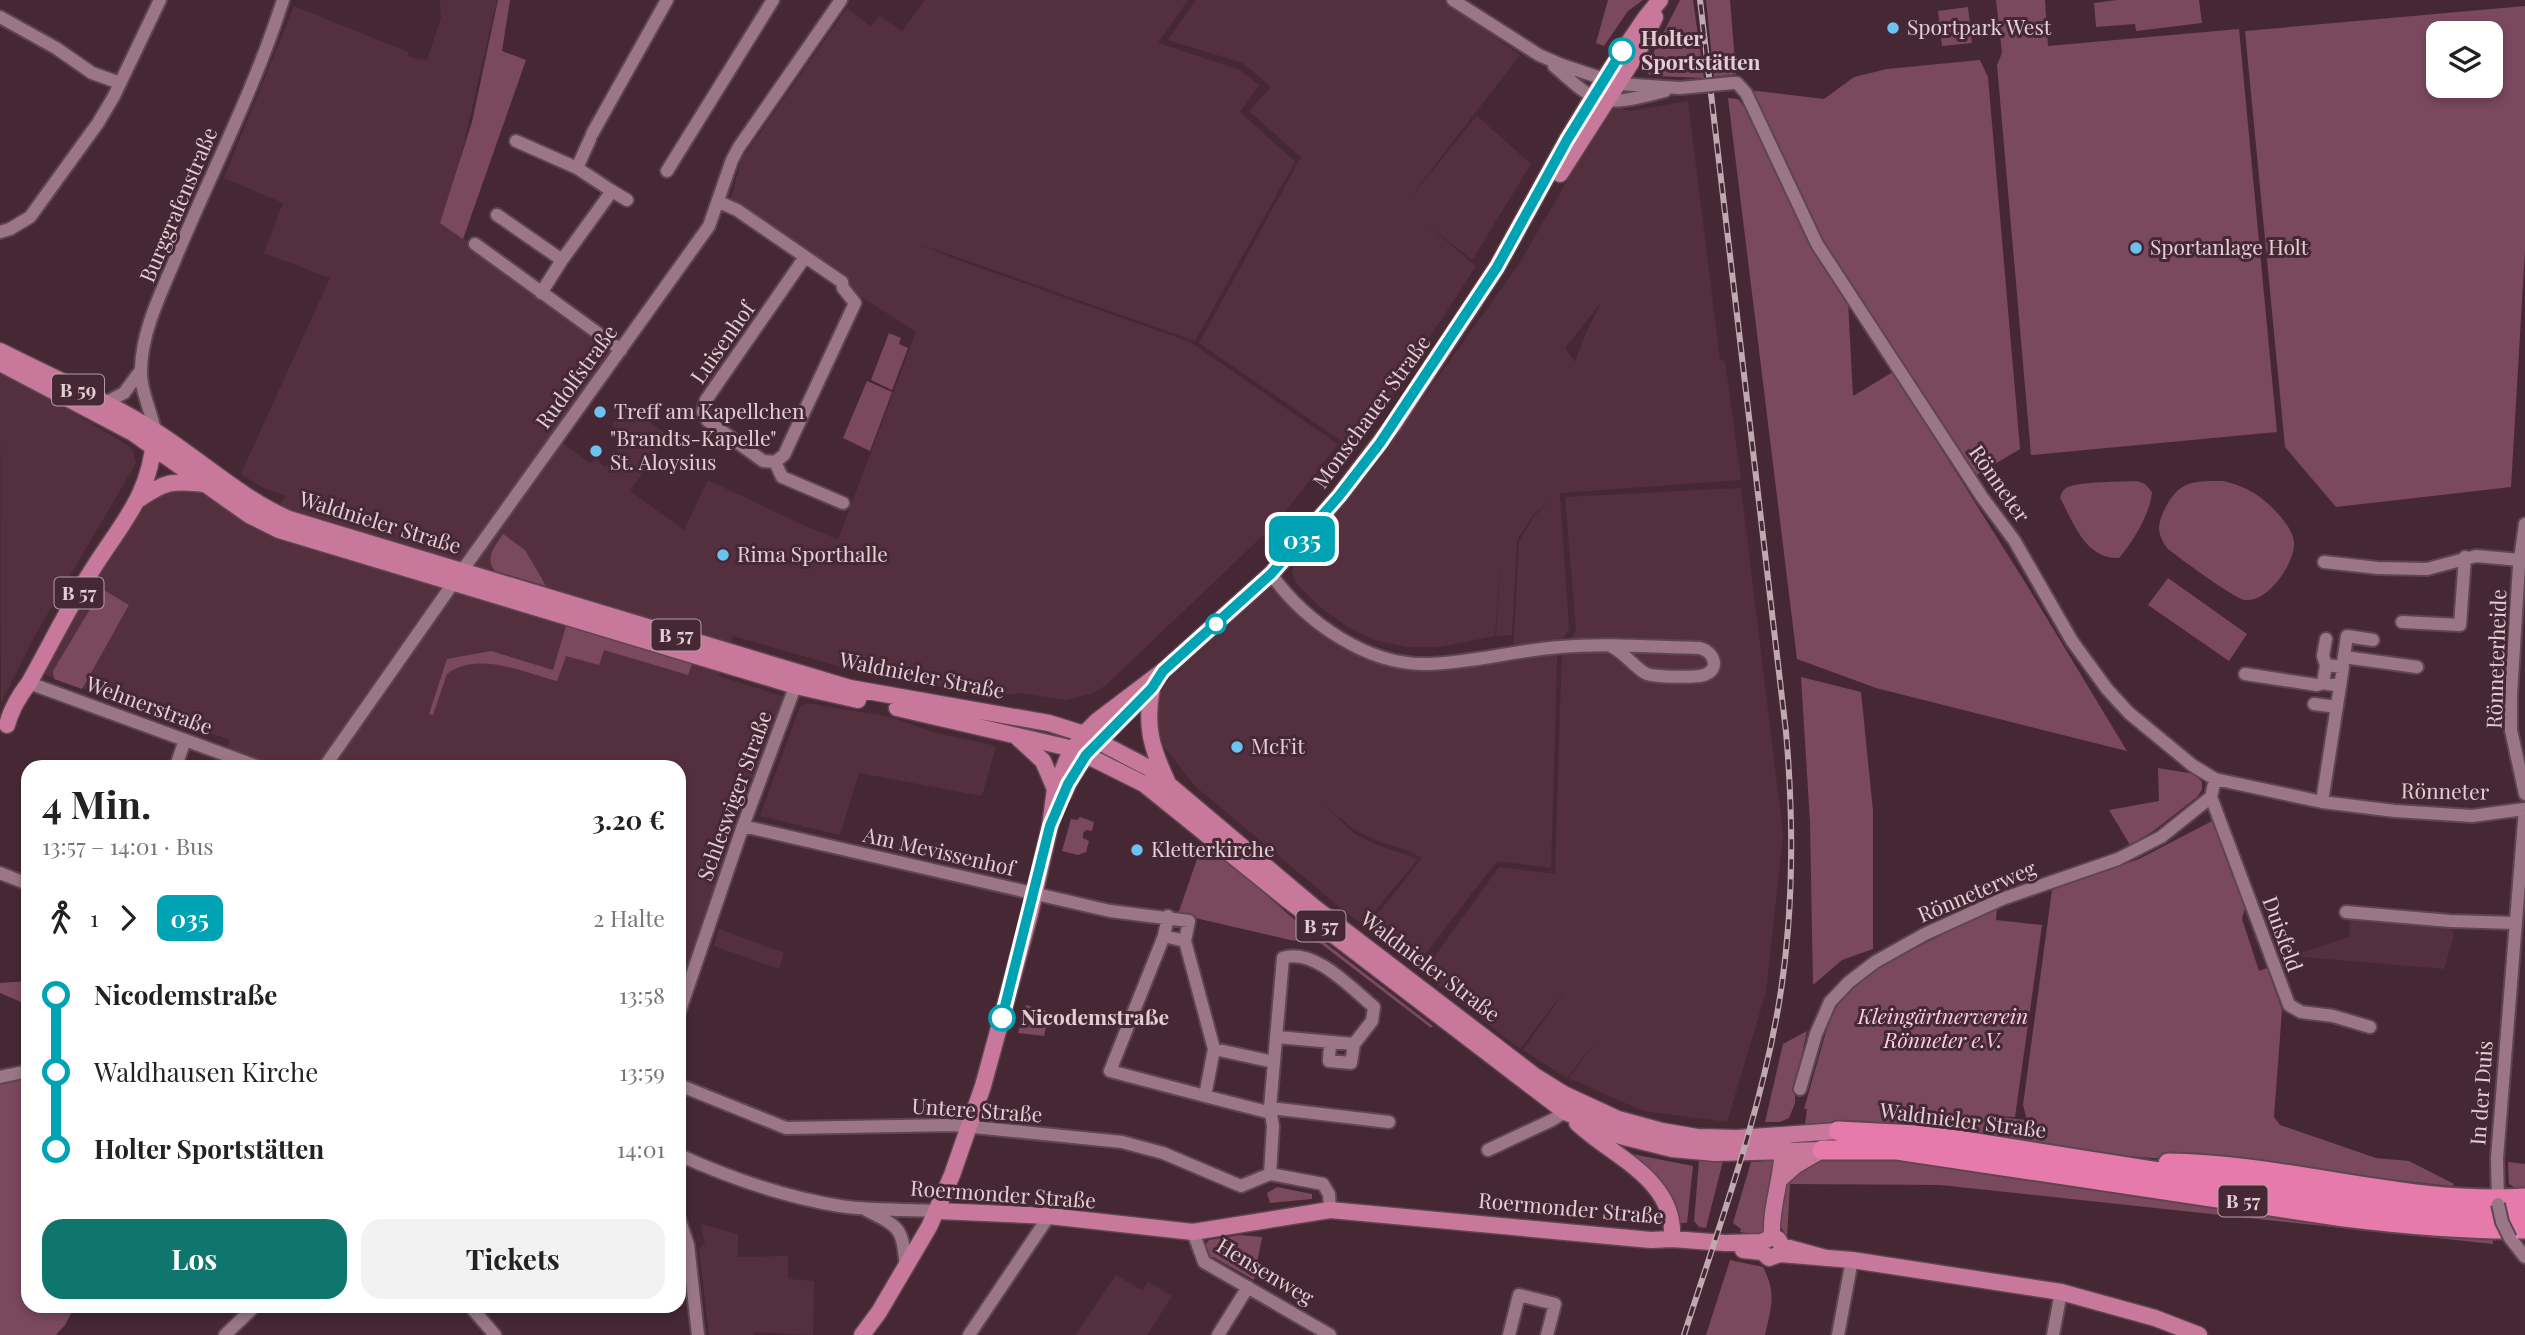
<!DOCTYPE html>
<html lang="de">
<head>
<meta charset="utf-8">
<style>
  :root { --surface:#fff; --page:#f2f2f2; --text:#222; --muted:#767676; --accent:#0f766e }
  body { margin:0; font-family:"Playfair Display",serif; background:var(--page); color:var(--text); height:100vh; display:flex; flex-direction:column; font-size:26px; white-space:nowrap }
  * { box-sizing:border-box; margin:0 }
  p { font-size:23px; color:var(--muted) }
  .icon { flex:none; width:38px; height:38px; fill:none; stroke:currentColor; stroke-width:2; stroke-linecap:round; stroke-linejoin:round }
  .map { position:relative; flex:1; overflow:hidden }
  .drawer { position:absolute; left:21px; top:760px; width:665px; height:553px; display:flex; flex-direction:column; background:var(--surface); border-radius:21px; box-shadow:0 4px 10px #0003 }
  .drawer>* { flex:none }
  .badge { padding:0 14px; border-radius:10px; font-size:24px; line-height:46px }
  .buttons { position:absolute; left:2426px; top:21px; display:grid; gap:14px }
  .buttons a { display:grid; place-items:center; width:77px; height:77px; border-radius:14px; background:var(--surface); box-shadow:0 4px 10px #0003; font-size:35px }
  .map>.badge { position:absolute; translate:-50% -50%; box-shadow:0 0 0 4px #fff }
  .legs { display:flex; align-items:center; gap:10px; height:77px; padding:0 21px; font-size:23px }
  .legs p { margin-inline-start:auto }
  .overview { display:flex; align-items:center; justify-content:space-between; height:119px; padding:0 21px }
  h1 { font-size:38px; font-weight:700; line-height:52px }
  .button { display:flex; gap:14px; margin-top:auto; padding:14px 21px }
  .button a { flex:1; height:80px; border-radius:21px; background:var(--accent); color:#fff; font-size:28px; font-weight:700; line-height:80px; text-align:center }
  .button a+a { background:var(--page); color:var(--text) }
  ul { padding:0 21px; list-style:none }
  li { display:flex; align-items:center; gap:24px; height:77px; font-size:26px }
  li i { display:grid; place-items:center; width:10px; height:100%; margin:0 9px; background:currentColor }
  li i::after { content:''; width:18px; height:18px; margin:-9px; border:5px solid; border-radius:50%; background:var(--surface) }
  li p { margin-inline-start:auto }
  li:first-child i { background:linear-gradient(#0000 50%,currentColor 0) }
  li:last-child i { background:linear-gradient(currentColor 50%,#0000 0) }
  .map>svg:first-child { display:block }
  .built { fill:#54303f; fill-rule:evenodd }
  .green { fill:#7a495e; fill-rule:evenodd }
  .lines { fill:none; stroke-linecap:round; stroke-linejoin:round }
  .minor-casing { stroke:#5e4550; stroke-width:16 }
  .major-casing { stroke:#5e4550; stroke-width:19 }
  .highway-casing { stroke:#5e4550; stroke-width:23 }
  .minor { stroke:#9b7785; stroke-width:12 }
  .major { stroke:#c8799b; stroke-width:16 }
  .highway { stroke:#e67aaa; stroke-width:19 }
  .rail-casing { stroke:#bfa9b1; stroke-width:6 }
  .rail { stroke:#462835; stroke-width:3.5; stroke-dasharray:10; stroke-linecap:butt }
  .minor-bridge-casing { stroke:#5e4550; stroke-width:16; stroke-linecap:butt }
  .minor-bridge { stroke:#9b7785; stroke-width:12 }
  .line-1-casing { stroke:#fff; stroke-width:16 }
  .line-1 { stroke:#00a3b4; stroke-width:10 }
  .poi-dot { fill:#6ac3f1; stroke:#462835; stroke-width:2.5 }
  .stop-1-dot { fill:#fff; stroke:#00a3b4; stroke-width:3.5 }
  .labels { text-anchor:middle; stroke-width:6; stroke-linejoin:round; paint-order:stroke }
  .shield { fill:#462835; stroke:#b39ca5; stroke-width:2 }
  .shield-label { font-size:19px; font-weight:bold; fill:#e2ced5 }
  .poi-label { font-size:21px; fill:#e2ced5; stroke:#462835; text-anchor:start }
  .stop-label { font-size:21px; font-weight:bold; fill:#e2ced5; stroke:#462835; text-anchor:start }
  .street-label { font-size:21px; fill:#e2ced5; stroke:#462835 }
  .park-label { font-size:21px; font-style:italic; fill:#fdcfe0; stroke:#462835 }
</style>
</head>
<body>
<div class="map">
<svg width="2525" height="1335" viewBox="0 0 2525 1335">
  <rect width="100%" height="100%" fill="#462835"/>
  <path class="built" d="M440 0H497L445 225 614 347 551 435 590 463 596 458 603 466 610 465 612 460 617 459 618 445 622 440 617 436 620 431 612 425 625 404 629 407 668 435 630 491 684 530 708 480 779 514 838 540 916 332 848 288 851 281 731 199 741 160 847 8 871 27 879 16 902 31 925 0H1188L1158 43 1240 70 1259 85 1240 112 1295 162 1195 341 917 243 955 259 1190 342 1338 444 1278 521 1105 686 1090 694 1066 700 1020 693 999 696 873 676 733 636 719 676 785 697 679 995V766H220L230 740 43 674 149 486 198 479 264 527 286 496 262 487 241 474 330 278 264 253 283 203 224 178 294 6 408 52 409 57 427 60 441 18Z
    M1196 0H1443L1520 55 1404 205 1477 116 1531 164 1472 260 1423 221 1476 266 1356 451 1199 343 1301 157 1249 111 1271 87 1243 63 1168 40Z
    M1688 101 1720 360 1725 361 1741 480 1560 493 1569 629 1558 648 1557 659 1551 868 1497 861 1419 962 1369 925 1422 858 1409 851 1375 840 1353 829 1320 801 1356 835 1375 844 1418 859 1364 924 1354 919 1195 786 1155 735 1151 696 1270 587 1320 631 1397 663 1513 652 1519 541 1535 515 1554 498 1534 514 1517 540 1512 635 1496 636 1501 553 1495 636 1439 647H1406L1374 640 1348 627 1320 607 1296 583 1292 572 1295 562 1375 465 1519 264 1611 105 1630 111ZM1601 303 1586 333 1575 362 1565 348Z
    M0 368 132 448 136 463 33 639 1 703Z
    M1741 488 1783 834 1766 992 1727 1122 1643 1111 1569 1078 1602 1033 1567 1078 1523 1050 1569 985 1520 1049 1423 973 1499 867 1555 874 1562 651 1576 631 1565 497Z
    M806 703 891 717 933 732 996 746 982 796 859 773 840 835 760 816 800 706Z
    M2350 915 2449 924 2454 935 2444 969 2292 956 2349 937Z
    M719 929 784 953 779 969 714 946Z
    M701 1224 738 1234V1257L788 1256V1279L814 1281 813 1335 754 1332 753 1335H709L699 1249 705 1244Z
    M1116 1275 1142 1290 1148 1282 1172 1296 1147 1335H1076Z"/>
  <path class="green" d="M498 0H510L502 51 526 60 463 239 440 223 472 122Z
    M1608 0H1643L1628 11 1604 46 1596 43Z
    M1680 0H1693L1704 78 1654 76 1648 74 1645 69Z
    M1706 0H1730L1736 74 1714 77Z
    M1996 0H2045L2048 46 2239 29 2277 432 2031 455 1997 65 2002 53Z
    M2117 0H2199L2202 23 2136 31 2135 24 2096 27 2094 3Z
    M2525 6V250L2511 487 2336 507 2285 447 2245 31ZM2490 33V86H2438V33Z
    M1968 7 1972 43 1942 46 1938 11Z
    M1980 60 1988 77 2020 449 1973 477 1812 224 1749 90 1824 99 1854 77 1887 69Z
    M1728 98 1738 99 1751 116 1809 243 1848 302 1853 396 1893 372 2028 587 2127 751 1876 688 1797 659Z
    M889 333 901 338 899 344 908 348 892 390 871 380Z
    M867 381 892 392 870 451 843 438Z
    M2137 481 2145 484 2152 492C2150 514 2133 542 2119 558 2085 559 2074 523 2060 498 2061 494 2062 491 2066 488 2078 481 2121 482 2137 481Z
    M2224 481C2235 484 2244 487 2254 493 2268 502 2293 525 2294 543 2295 563 2268 603 2245 600 2233 598 2181 559 2168 549 2163 543 2160 537 2159 529 2159 515 2172 492 2184 486 2195 480 2212 481 2224 481Z
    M503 534 525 550 546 586 495 571C484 557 495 547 503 534Z
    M2168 578 2247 634 2229 661 2148 605Z
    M102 589 129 605 82 689 54 679 53 671Z
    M566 626 692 664 688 675 604 650 599 665 566 656 557 681C523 672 478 651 447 674L433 715 429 714 447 659 491 651 553 670Z
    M1801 677 1861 692 1873 811V949L1842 960 1813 985 1810 822Z
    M2158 768 2195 774 2202 782V790L2197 797 2152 832 2130 845 2109 810 2159 801Z
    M1080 817 1094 822 1092 831 1086 830 1083 833V838L1089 841 1086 852 1078 855 1062 851 1071 819 1077 820Z
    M2214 820 2245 908 2242 919 2259 971 2267 968 2282 1010 2274 1117 2280 1125 2376 1158 2409 1161 2454 1184 2452 1186 2312 1171 2091 1153 1873 1127 1805 1124 1807 1109H1804L1828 1025 1839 1001 1862 976 1997 906 1996 920 2042 925 2015 1117 1988 1116 2027 1120 2023 1105 2052 890 2139 859Z
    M1204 839 1289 915 1433 1026 1431 1028 1320 943 1290 940 1178 914Z
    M28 981V1005L0 993V983Z
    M1026 1005 1050 1012 1044 1036 1018 1033Z
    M1807 1031 1795 1085V1103L1789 1118 1780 1122H1765L1783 1044Z
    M28 1070V1306H75L65 1325 56 1335H0V1074Z
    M1632 1154 1693 1166 1687 1223H1678L1630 1156Z
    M1826 1155 1875 1156 2492 1235 2493 1244 1940 1185 1790 1184 1787 1238 1779 1223 1777 1206 1788 1177Z
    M1779 1160 1767 1232 1753 1234 1740 1232 1741 1229 1733 1223 1751 1162Z
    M1699 1161H1723L1706 1228 1699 1227 1694 1221Z
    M2508 1162 2525 1164V1189L2514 1187 2509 1184Z
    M1277 1187 1312 1194V1199L1270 1203 1267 1193Z
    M1240 1235 1262 1237 1254 1280 1213 1257 1211 1259 1207 1257 1203 1248 1209 1240Z
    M1730 1260 1763 1267C1777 1294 1771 1307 1765 1335H1706Z"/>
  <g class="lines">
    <g class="minor-casing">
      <path id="minor" d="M1453 0 1539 55 1562 65 1619 84 1680 88
        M0 17 56 48 92 73 120 83
        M1554 66C1566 76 1580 91 1594 97 1616 106 1643 96 1665 91
        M1733 83H1737L1746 93 1817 244 1982 497 2014 540 2072 641 2107 689 2129 713 2192 765 2215 779 2322 802 2395 811 2472 816 2525 809
        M592 134 667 0
        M516 141 577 168 612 191 562 260 541 293
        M577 168 590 139
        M667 171 773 0
        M612 191 627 200
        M719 202 737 210 842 282 843 288 855 303 784 455 775 462 763 461 708 421 703 412 706 400 805 257
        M497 215 562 260
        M0 232 10 229 30 217 98 123 114 96 160 0
        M475 244 621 350
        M105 403 124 393 141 370
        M155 431C151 410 140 390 141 369 142 329 162 292 176 257 212 171 255 88 283 0
        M775 462 782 477 843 503
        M2525 524 2519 566 2511 695V730L2525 794
        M2324 562 2378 568 2427 569 2476 556 2520 560
        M1271 574C1305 622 1368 666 1428 664 1473 663 1516 650 1561 647 1606 643 1654 647 1700 648 1714 652 1721 669 1704 675 1694 678 1657 677 1647 674 1637 670 1625 653 1612 647
        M2402 622 2460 625 2465 557
        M2326 639 2323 656 2326 665
        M2344 657 2417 667
        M2343 663 2347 636 2373 640
        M2245 674 2317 685 2323 683
        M29 683 256 766
        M2314 704 2337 707
        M176 766 185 740
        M325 766 454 582 709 226 732 160 739 147 841 0
        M2211 797 2289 1005 2301 1012 2333 1016 2370 1027
        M2322 802C2329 757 2336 712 2343 667L2326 665 2323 683 2340 686
        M743 826 1110 911 1189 921 1185 941 1164 936
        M0 873 28 884
        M2346 912 2450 921 2515 923
        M1168 916 1164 936 1110 1071 1205 1096
        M1185 941 1214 1049
        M679 1013 743 826 798 679
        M1330 1042 1329 1061 1351 1063 1354 1044
        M0 1077 28 1071
        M679 1085 786 1128 953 1125 1122 1142 1163 1153 1241 1186 1270 1174 1323 1184 1329 1194 1330 1210
        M1800 1089 1816 1034 1830 1002 1849 982 1875 962 1925 934 2002 899 2118 859 2161 837 2211 797 2215 779
        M1270 1108 1389 1122
        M1271 1113 1205 1096 1214 1049 1274 1062
        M1488 1150 1552 1120 1565 1112
        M679 1155C730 1178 784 1197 840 1206 872 1211 905 1209 938 1211
        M1270 1174 1273 1126 1270 1108 1283 958C1314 947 1352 989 1374 1007L1372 1021 1354 1044 1277 1037
        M2498 1203 2497 1158 2525 809
        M866 1210C902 1228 902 1228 906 1268
        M679 1218 688 1245 698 1335
        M1193 1232 1204 1262 1330 1335
        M2510 1238 2525 1257
        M470 1306 495 1335
        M225 1335 255 1306
        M969 1335 1049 1216
        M1218 1335 1248 1287
        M1509 1335 1519 1295 1555 1304 1547 1335
        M1838 1335 1852 1260
        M2053 1335 2061 1292"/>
    </g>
    <g class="major-casing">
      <path id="major" d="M1560 174 1638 52 1655 17
        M0 351C53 378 108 401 158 433 203 462 241 498 289 519L850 688 1049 723 1084 734 1149 768 1314 907 1535 1076 1564 1094 1618 1119 1662 1131 1697 1137 1737 1138 1838 1131
        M0 363 133 433 249 515 279 530 796 686 858 700
        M138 500C164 482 172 480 204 484
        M1152 688C1145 726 1151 747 1167 781
        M897 708 1065 747 1086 755 1144 784 1289 901 1565 1112 1620 1136 1672 1149 1715 1153 1822 1150
        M7 725C11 709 19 696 29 683 48 649 66 613 86 580 115 530 151 499 154 437
        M1018 738 1043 761 1055 789
        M1064 793C1081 752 1117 724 1147 693
        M1577 1123C1614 1158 1676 1179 1672 1239
        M1779 1180 1796 1165 1820 1151
        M938 1211 1049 1216 1193 1232 1330 1210 1651 1240 1672 1239 1725 1243 1762 1242 1772 1237 1778 1239 1782 1246 1826 1258
        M1772 1237C1770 1205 1784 1174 1783 1142
        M1743 1250 1762 1252 1769 1258 1780 1254 1852 1260 2061 1292 2155 1318 2199 1335
        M862 1335 879 1312 929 1227 952 1175 983 1086 1030 914 1050 826 1055 789 1069 755 1084 734 1097 721 1163 671 1271 574 1339 496 1393 425 1497 267 1567 140 1603 80 1646 17 1660 0"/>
    </g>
    <g class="highway-casing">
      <path id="highway" d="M1838 1131 1916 1135 1957 1140 2343 1201 2417 1210 2525 1213
        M1822 1150H1897L2344 1217C2404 1224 2464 1230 2525 1229
        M2168 1163C2287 1164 2405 1206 2525 1198"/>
    </g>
    <use href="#minor" class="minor"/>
    <use href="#major" class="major"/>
    <use href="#highway" class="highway"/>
    <g class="rail-casing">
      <path id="rail" d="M1684 1335C1719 1226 1760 1116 1779 1003 1794 913 1794 823 1786 732L1700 0"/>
    </g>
    <use href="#rail" class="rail"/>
    <g class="minor-bridge-casing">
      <path id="minor-bridge" d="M1680 88 1733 83
        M2498 1204 2502 1222 2510 1238"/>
    </g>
    <use href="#minor-bridge" class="minor-bridge"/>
  </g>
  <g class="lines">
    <g class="line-1-casing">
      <path id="line-1" d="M1002 1018 1050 826 1068 784 1086 755 1152 688 1163 671 1271 574 1339 496 1380 443 1497 267 1567 140 1622 51"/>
    </g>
    <use href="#line-1" class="line-1"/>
  </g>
  <g class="poi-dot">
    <circle cx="1893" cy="28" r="7"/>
    <circle cx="2136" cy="248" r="7"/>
    <circle cx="600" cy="412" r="7"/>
    <circle cx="596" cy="451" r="7"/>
    <circle cx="723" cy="555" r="7"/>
    <circle cx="1237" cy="747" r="7"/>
    <circle cx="1137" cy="850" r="7"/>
  </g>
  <g class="stop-1-dot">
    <circle cx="1622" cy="51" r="12"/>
    <circle cx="1216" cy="624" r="9"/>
    <circle cx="1002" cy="1018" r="12"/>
  </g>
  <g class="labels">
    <g class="shield">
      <rect x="52" y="374.5" width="52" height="31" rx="5"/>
      <rect x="54.5" y="577.5" width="49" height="31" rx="5"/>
      <rect x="651.5" y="619.5" width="49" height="31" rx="5"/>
      <rect x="1296.5" y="910.5" width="49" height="31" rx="5"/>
      <rect x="2218.5" y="1185.5" width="49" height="31" rx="5"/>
    </g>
    <g class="shield-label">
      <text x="78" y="397">B 59</text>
      <text x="79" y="600">B 57</text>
      <text x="676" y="642">B 57</text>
      <text x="1321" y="933">B 57</text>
      <text x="2243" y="1208">B 57</text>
    </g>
    <g class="poi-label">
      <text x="1907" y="35">Sportpark West</text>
      <text x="2150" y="255">Sportanlage Holt</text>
      <text x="614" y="419">Treff am Kapellchen</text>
      <text x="610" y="446">"Brandts-Kapelle"<tspan x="610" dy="24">St. Aloysius</tspan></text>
      <text x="737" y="562">Rima Sporthalle</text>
      <text x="1251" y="754">McFit</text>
      <text x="1151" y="857">Kletterkirche</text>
    </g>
    <g class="stop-label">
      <text x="1641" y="46">Holter<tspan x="1641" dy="24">Sportstätten</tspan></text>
      <text x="1021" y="1025">Nicodemstraße</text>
    </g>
    <g class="street-label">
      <text transform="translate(179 205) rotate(-67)" y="7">Burggrafenstraße</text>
      <text transform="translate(723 343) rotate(-55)" y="7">Luisenhof</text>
      <text transform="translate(577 377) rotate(-54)" y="7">Rudolfstraße</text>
      <text transform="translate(1372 412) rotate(-54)" y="7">Monschauer Straße</text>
      <text transform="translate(1999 484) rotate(55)" y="7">Rönneter</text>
      <text transform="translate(380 523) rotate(17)" y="7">Waldnieler Straße</text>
      <text transform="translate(2497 659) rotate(-88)" y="7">Rönneterheide</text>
      <text transform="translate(922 676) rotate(11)" y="7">Waldnieler Straße</text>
      <text transform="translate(149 706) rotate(20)" y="7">Wehnerstraße</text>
      <text transform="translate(2445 792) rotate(1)" y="7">Rönneter</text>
      <text transform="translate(735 796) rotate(-70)" y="7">Schleswiger Straße</text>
      <text transform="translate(939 852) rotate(13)" y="7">Am Mevissenhof</text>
      <text transform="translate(1977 892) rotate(-23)" y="7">Rönneterweg</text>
      <text transform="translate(2282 934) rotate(70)" y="7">Duisfeld</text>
      <text transform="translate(1430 967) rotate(37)" y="7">Waldnieler Straße</text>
      <text transform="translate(2482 1093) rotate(-86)" y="7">In der Duis</text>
      <text transform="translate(977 1111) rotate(4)" y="7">Untere Straße</text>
      <text transform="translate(1963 1121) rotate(7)" y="7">Waldnieler Straße</text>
      <text transform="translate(1003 1195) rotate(4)" y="7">Roermonder Straße</text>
      <text transform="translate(1571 1209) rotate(5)" y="7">Roermonder Straße</text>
      <text transform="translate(1265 1272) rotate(31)" y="7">Hensenweg</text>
    </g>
    <g class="park-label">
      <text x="1943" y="1024">Kleingärtnerverein<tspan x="1943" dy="24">Rönneter e.V.</tspan></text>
    </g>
  </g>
</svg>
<div class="buttons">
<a><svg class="icon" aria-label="layers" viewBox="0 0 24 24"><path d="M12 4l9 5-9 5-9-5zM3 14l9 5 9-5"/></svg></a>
</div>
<b class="badge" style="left:1302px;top:539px;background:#00a3b4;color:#fff">035</b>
<section class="drawer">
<div class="overview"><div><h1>4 Min.</h1><p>13:57 – 14:01 · Bus</p></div><b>3.20 €</b></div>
<div class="legs"><svg class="icon" aria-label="walk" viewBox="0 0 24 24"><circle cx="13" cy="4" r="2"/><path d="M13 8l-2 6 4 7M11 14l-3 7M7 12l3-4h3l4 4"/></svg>1<svg class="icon" aria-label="forward" viewBox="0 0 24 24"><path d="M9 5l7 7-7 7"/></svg><b class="badge" style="background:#00a3b4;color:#fff">035</b><p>2 Halte</p></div>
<ul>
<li><i style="color:#00a3b4"></i><b>Nicodemstraße</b><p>13:58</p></li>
<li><i style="color:#00a3b4"></i><span>Waldhausen Kirche</span><p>13:59</p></li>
<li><i style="color:#00a3b4"></i><b>Holter Sportstätten</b><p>14:01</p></li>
</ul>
<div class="button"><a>Los</a><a>Tickets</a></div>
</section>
</div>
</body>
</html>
